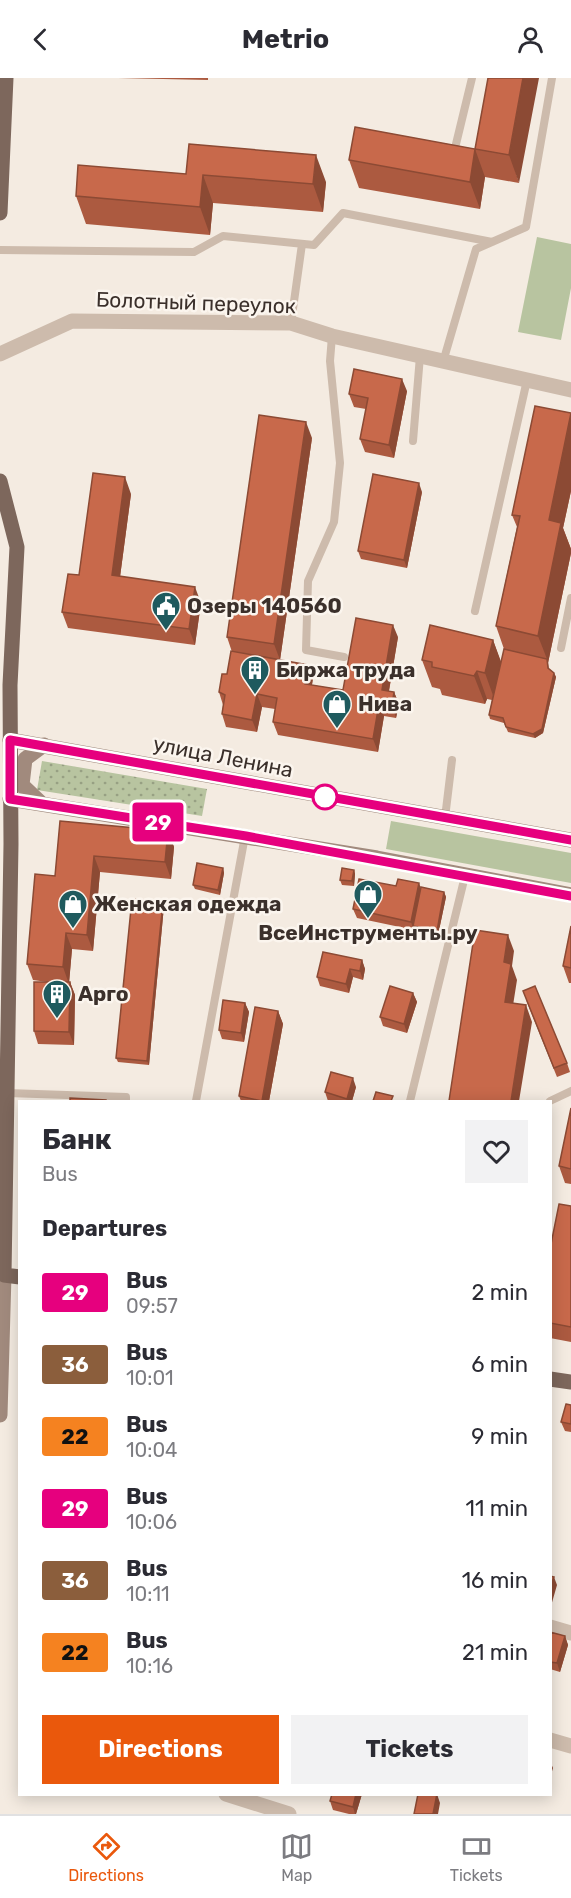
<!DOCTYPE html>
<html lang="en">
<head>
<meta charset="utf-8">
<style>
  :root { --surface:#fff; --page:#f2f2f3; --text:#2b2b33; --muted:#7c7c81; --line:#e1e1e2; --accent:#ea580c }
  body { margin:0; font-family:Rubik,sans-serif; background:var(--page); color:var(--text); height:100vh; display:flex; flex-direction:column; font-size:22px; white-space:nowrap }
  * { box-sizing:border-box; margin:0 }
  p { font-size:20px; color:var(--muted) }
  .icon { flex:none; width:33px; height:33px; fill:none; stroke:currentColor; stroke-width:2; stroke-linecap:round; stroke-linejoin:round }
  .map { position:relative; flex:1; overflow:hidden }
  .sheet { position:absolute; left:18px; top:1022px; width:534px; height:696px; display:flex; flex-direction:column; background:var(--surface); border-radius:0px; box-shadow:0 3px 15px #0003 }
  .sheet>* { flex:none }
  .badge { padding:0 12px; border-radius:4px; font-size:21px; line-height:39px }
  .map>.badge { position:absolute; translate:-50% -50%; box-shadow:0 0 0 3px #fff }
  h2 { padding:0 24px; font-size:22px; line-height:54px }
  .round { display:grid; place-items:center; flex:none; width:63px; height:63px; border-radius:0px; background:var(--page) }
  .headline { display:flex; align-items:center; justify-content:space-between; height:102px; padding:0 24px }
  h1 { font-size:28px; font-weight:700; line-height:45px }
  .button { display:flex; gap:12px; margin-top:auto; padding:12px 24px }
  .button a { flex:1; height:69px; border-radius:0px; background:var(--accent); color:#fff; font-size:24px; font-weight:700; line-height:69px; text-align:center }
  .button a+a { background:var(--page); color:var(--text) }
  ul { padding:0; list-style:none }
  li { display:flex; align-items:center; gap:18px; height:72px; padding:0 24px }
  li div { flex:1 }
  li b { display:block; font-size:22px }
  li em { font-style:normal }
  li .badge { min-width:66px; font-weight:700; text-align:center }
  header { display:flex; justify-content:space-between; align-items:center; height:78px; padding:0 24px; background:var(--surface); font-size:27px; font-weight:700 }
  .menu { display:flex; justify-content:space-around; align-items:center; height:84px; border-top:2px solid var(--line); background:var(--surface); font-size:16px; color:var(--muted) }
  .menu a { display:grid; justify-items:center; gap:3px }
  .menu .current { color:var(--accent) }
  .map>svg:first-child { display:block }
  .grass { fill:url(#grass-dots) }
  .park { fill:#b8c4a0 }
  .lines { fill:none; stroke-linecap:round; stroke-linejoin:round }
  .lane { stroke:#cdbbac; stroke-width:8 }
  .street { stroke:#cdbbac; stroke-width:15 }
  .secondary { stroke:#a18a7d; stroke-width:15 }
  .primary { stroke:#7d675c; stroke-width:15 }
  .wall { fill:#ac5a40 }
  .shaded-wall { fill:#8c4a34 }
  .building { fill:#c8694b; stroke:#8c4a34; stroke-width:1.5 }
  .line-casing { stroke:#fff; stroke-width:14 }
  .line { stroke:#e6007e; stroke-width:9 }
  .stop-dot { fill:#fff; stroke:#e6007e; stroke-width:3 }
  .labels { text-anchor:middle; stroke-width:5; stroke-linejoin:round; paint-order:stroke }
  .street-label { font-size:21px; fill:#3b302b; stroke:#fbf5ee }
  .poi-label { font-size:21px; font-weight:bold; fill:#3b302b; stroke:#fbf5ee; text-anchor:start }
</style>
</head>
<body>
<header><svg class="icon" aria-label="back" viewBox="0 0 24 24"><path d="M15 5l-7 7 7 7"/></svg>Metrio<svg class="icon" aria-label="person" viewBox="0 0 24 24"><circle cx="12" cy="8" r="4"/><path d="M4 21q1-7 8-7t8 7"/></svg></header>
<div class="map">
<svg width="571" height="1736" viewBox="0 0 571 1736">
  <defs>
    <pattern id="grass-dots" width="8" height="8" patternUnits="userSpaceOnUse" patternTransform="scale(1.5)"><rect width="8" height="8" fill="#b8c4a0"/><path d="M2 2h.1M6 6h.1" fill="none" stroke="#97a083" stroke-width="1.8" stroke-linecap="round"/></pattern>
  </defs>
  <rect width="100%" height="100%" fill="#f4ebe1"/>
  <path class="grass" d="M42 683 207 711 202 738 37 712Z"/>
  <path class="park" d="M537 159 571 166V210L561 262 518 254Z
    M391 743 571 775V805L386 771Z"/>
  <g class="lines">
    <path class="lane" d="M456 66 472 0
      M0 172 194 174 223 158 314 167 343 135 492 164
      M291 245 302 166
      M332 258 330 283 340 385 334 444 308 503 306 572 344 579
      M443 284 476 171 526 149 552 0
      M413 363 420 278
      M475 533 527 302
      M561 570 571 520
      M445 740 452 682
      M7 1015 126 1019V1023
      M196 1023 245 758
      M410 1023 465 798
      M550 1023 571 1013"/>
    <path class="street" d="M0 276 72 243 291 245 332 258 571 312
      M550 1549 571 1555
      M550 1662 571 1668
      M226 1716 289 1736"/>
    <path class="secondary" d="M10 662 571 762
      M10 721 377 780 571 817
      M41 725 22 707 25 681 44 667
      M0 1337 4 1197"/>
    <path class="primary" d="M0 135 6 0
      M0 403 17 469 10 607 11 766 4 1197 20 1199
      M550 1301 571 1304"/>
  </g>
  <path class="wall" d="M118 0H208V2Z
    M488 0 519 105 485 99 480 131 359 110 349 82 475 71Z
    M186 96 326 104 323 134 213 125 210 157 86 146 76 118Z
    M407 313 394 380 365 374 360 361 366 331 354 329 349 316Z
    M571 335V413L563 450 571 471V475L548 585 549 591 554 595 556 599 543 655 535 660 508 654 504 645 490 641 489 637 492 622 487 621 485 626 442 617 440 611 432 609 422 582 493 562 501 585 504 571 496 548 517 449 512 437Z
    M312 360 280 582 313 600 312 607 343 612 398 559 389 613 394 614 399 626 396 640 384 638 378 674 278 657 273 644 275 631 262 629 257 654 226 649 222 636 223 627 219 614 227 596 232 574 227 559Z
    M422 414 407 490 361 481 358 473Z
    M131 416 120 499 201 525 195 567 68 550 62 534 79 497Z
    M60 743 168 753 174 769 171 801 100 794 93 873 72 871 69 904H70L75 917 74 967 38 966 34 953 47 904 33 902 27 886 55 798Z
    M223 790 224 795 220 817 195 811 193 807Z
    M354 792 355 796 354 808 342 807 340 802Z
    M396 808 421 810 444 814 446 819 438 857 357 840 353 831Z
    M163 824 164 828 149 987 118 984 116 980Z
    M571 848V905H569L563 888Z
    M362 882 365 891 363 902 353 899 349 915 320 908 317 899Z
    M413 915 417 924 407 955 383 948 380 939Z
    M526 922 567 985 570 994 557 999Z
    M245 925 249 934 244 964 222 961 219 952Z
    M278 933 283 946 269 1023H241L239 1018Z
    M356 1009 352 1023H328L325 1014Z
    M571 1030V1106L565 1105 559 1088Z
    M571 1128V1264L550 1260V1171Z
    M571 1327V1354L565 1353 561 1344Z
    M550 1554 565 1558 568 1567 560 1594 550 1591Z
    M362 1716 356 1736H349L333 1732 330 1723Z"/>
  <path class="shaded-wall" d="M523 0H539L519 105 509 77Z
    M475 71 485 99 480 131 470 104Z
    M316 77 326 104 323 134 313 106Z
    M203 97 213 125 210 157 200 129Z
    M402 301 407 313 394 380 389 367Z
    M571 337V413L563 450 571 471V475L548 585 550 594 547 581 538 558 549 442Z
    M306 344 312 360 280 582 274 566Z
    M125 399 131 416 118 514 112 497Z
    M419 405 422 414 407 490 404 482Z
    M195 509 201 525 195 567 189 551Z
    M393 547 398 559 387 624 382 612Z
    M493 562 503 589 495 623 485 595Z
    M309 587 313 600 310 619 305 606Z
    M477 593 487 621 485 626 474 598Z
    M554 595 556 599 543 655 535 660 533 656Z
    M394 614 399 626 396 640 392 627Z
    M257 616 262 629 257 654 252 642Z
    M379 626 384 638 378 674 373 661Z
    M168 753 174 769 171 801 165 784Z
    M94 778 100 794 93 873 87 857Z
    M223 790 224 795 220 817 218 812Z
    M354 792 355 796 354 808 352 803Z
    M419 805 422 813 413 848 414 853 411 844Z
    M444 814 446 819 438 857 437 853Z
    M163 824 164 828 149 987 147 983Z
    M66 855 72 871 69 906 63 889Z
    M508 857 514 873 512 888 517 902 511 940 505 924 504 884Z
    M362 882 365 891 363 902 360 893Z
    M350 891 353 899 349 915 346 906Z
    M70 904 75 917 74 967 69 954Z
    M413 915 417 924 407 955 404 946Z
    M245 925 249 934 244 964 241 955Z
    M526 927 532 944 519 1023H511Z
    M278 933 283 946 269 1023H262Z
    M353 1000 356 1009 352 1023H348L347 1021Z
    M554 1499 557 1507 551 1528 550 1509Z
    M565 1558 568 1567 560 1594 557 1585Z
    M550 1683 553 1690 550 1700Z
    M356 1716H362L356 1736H355L353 1729Z
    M437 1716 440 1725 438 1736H433Z"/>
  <path class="building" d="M488 0H523L509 77 475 71Z
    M355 49 475 71 470 104 349 82Z
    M189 66 316 77 313 106 203 97 200 129 76 118 78 87 186 96Z
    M354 291 402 301 389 367 360 361 368 320 349 316Z
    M535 328 571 335 549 442 561 445 538 558 496 548 520 438 512 437Z
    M259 337 306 344 274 566 227 559Z
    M93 395 125 399 112 497 195 509 189 551 62 534 68 496 79 497Z
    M373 396 419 405 404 482 358 473Z
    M356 540 393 547 382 612 394 614 392 627 379 626 373 661 273 644 277 620 257 616 252 642 222 636 225 617 219 614 222 596H227L231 573 309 587 305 606 343 612Z
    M430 547 493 562 485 595 477 593 474 598 432 589V584L422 582Z
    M504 571 547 581 548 590 554 595 542 651 533 656 506 649 503 640 489 637Z
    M60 743 168 753 165 784 94 778 87 857 66 855 63 889 27 886 35 796 55 798Z
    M197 785 223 790 218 812 193 807Z
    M342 790 354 792 352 803 340 802Z
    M359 801 396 808 398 801 419 805 411 844 353 831Z
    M421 809 444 814 437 853 413 848Z
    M132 821 163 824 147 983 116 980Z
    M571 848V890L563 888Z
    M475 852 508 857 504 884 511 886 505 924 526 927 511 1023H449Z
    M323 874 362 882 360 893 350 891 346 906 317 899Z
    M34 904H70L69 954 34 953Z
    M390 908 413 915 404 946 380 939Z
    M535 908 567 985 554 990 523 913Z
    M223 922 245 925 241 955 219 952Z
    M255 929 278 933 262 1023 239 1018Z
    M331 994 353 1000 347 1021 325 1014Z
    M376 1014 393 1018 391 1023H373Z
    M70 1020 106 1022V1023H70Z
    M571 1030V1091L559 1088Z
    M559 1126 571 1128V1249L550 1245V1171Z
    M566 1326 571 1327V1346L561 1344Z
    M550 1498 554 1499 550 1509Z
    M550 1554 565 1558 557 1585 550 1584Z
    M332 1716H356L353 1729 330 1723Z
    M418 1716H437L433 1736H414Z"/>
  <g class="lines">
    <g class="line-casing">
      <path id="line" d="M571 762 10 662V721L246 758 571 818"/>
    </g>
    <use href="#line" class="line"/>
  </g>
  <defs>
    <g id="civic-pin" transform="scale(1.5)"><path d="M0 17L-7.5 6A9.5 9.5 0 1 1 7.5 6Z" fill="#1f5a5e" stroke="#fbf5ee"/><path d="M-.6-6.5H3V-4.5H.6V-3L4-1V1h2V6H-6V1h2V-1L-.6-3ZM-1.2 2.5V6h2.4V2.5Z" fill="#fff"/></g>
    <g id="building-pin" transform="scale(1.5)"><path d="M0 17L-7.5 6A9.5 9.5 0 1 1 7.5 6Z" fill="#1f5a5e" stroke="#fbf5ee"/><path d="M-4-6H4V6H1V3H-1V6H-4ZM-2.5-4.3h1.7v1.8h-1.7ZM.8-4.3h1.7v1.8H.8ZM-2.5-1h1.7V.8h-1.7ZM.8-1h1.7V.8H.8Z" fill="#fff"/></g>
    <g id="shop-pin" transform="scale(1.5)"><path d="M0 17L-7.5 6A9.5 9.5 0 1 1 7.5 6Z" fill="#1f5a5e" stroke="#fbf5ee"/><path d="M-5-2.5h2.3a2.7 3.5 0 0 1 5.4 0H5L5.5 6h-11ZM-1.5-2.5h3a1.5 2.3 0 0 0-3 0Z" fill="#fff"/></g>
  </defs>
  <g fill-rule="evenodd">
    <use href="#civic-pin" x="166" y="528"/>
    <use href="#building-pin" x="255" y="592"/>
    <use href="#shop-pin" x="337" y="626"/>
    <use href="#shop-pin" x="368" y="816"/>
    <use href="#shop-pin" x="73" y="826"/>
    <use href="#building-pin" x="57" y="916"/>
  </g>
  <circle class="stop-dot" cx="325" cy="719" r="12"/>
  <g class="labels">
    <g class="street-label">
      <text transform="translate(196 225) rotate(2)" y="7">Болотный переулок</text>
      <text transform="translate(223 679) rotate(11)" y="7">улица Ленина</text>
    </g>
    <g class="poi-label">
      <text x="187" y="535">Озеры 140560</text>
      <text x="276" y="599">Биржа труда</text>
      <text x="358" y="633">Нива</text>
      <text x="94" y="833">Женская одежда</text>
      <text x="368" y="862" text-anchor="middle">ВсеИнструменты.ру</text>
      <text x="78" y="923">Арго</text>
    </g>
  </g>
</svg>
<b class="badge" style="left:158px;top:744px;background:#e6007e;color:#fff">29</b>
<section class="sheet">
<div class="headline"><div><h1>Банк</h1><p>Bus</p></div><a class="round"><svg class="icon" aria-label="heart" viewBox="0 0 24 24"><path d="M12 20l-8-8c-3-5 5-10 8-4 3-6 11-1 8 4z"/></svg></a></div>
<h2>Departures</h2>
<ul>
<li><span class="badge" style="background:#e6007e;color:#fff">29</span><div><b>Bus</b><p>09:57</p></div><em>2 min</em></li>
<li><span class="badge" style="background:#8b5e3c;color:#fff">36</span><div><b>Bus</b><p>10:01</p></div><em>6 min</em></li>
<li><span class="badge" style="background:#f58220;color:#111">22</span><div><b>Bus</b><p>10:04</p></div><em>9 min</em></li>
<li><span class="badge" style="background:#e6007e;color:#fff">29</span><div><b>Bus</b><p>10:06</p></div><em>11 min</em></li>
<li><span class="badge" style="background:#8b5e3c;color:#fff">36</span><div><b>Bus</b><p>10:11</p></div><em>16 min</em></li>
<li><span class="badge" style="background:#f58220;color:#111">22</span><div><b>Bus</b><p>10:16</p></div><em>21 min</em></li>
</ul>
<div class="button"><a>Directions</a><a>Tickets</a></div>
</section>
</div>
<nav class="menu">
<a class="current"><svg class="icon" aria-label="directions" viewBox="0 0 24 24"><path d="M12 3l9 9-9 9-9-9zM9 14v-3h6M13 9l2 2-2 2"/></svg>Directions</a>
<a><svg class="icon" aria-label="map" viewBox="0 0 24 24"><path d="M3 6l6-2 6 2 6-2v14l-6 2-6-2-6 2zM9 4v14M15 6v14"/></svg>Map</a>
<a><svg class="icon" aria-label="tickets" viewBox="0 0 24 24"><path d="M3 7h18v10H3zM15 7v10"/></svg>Tickets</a>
</nav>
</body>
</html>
